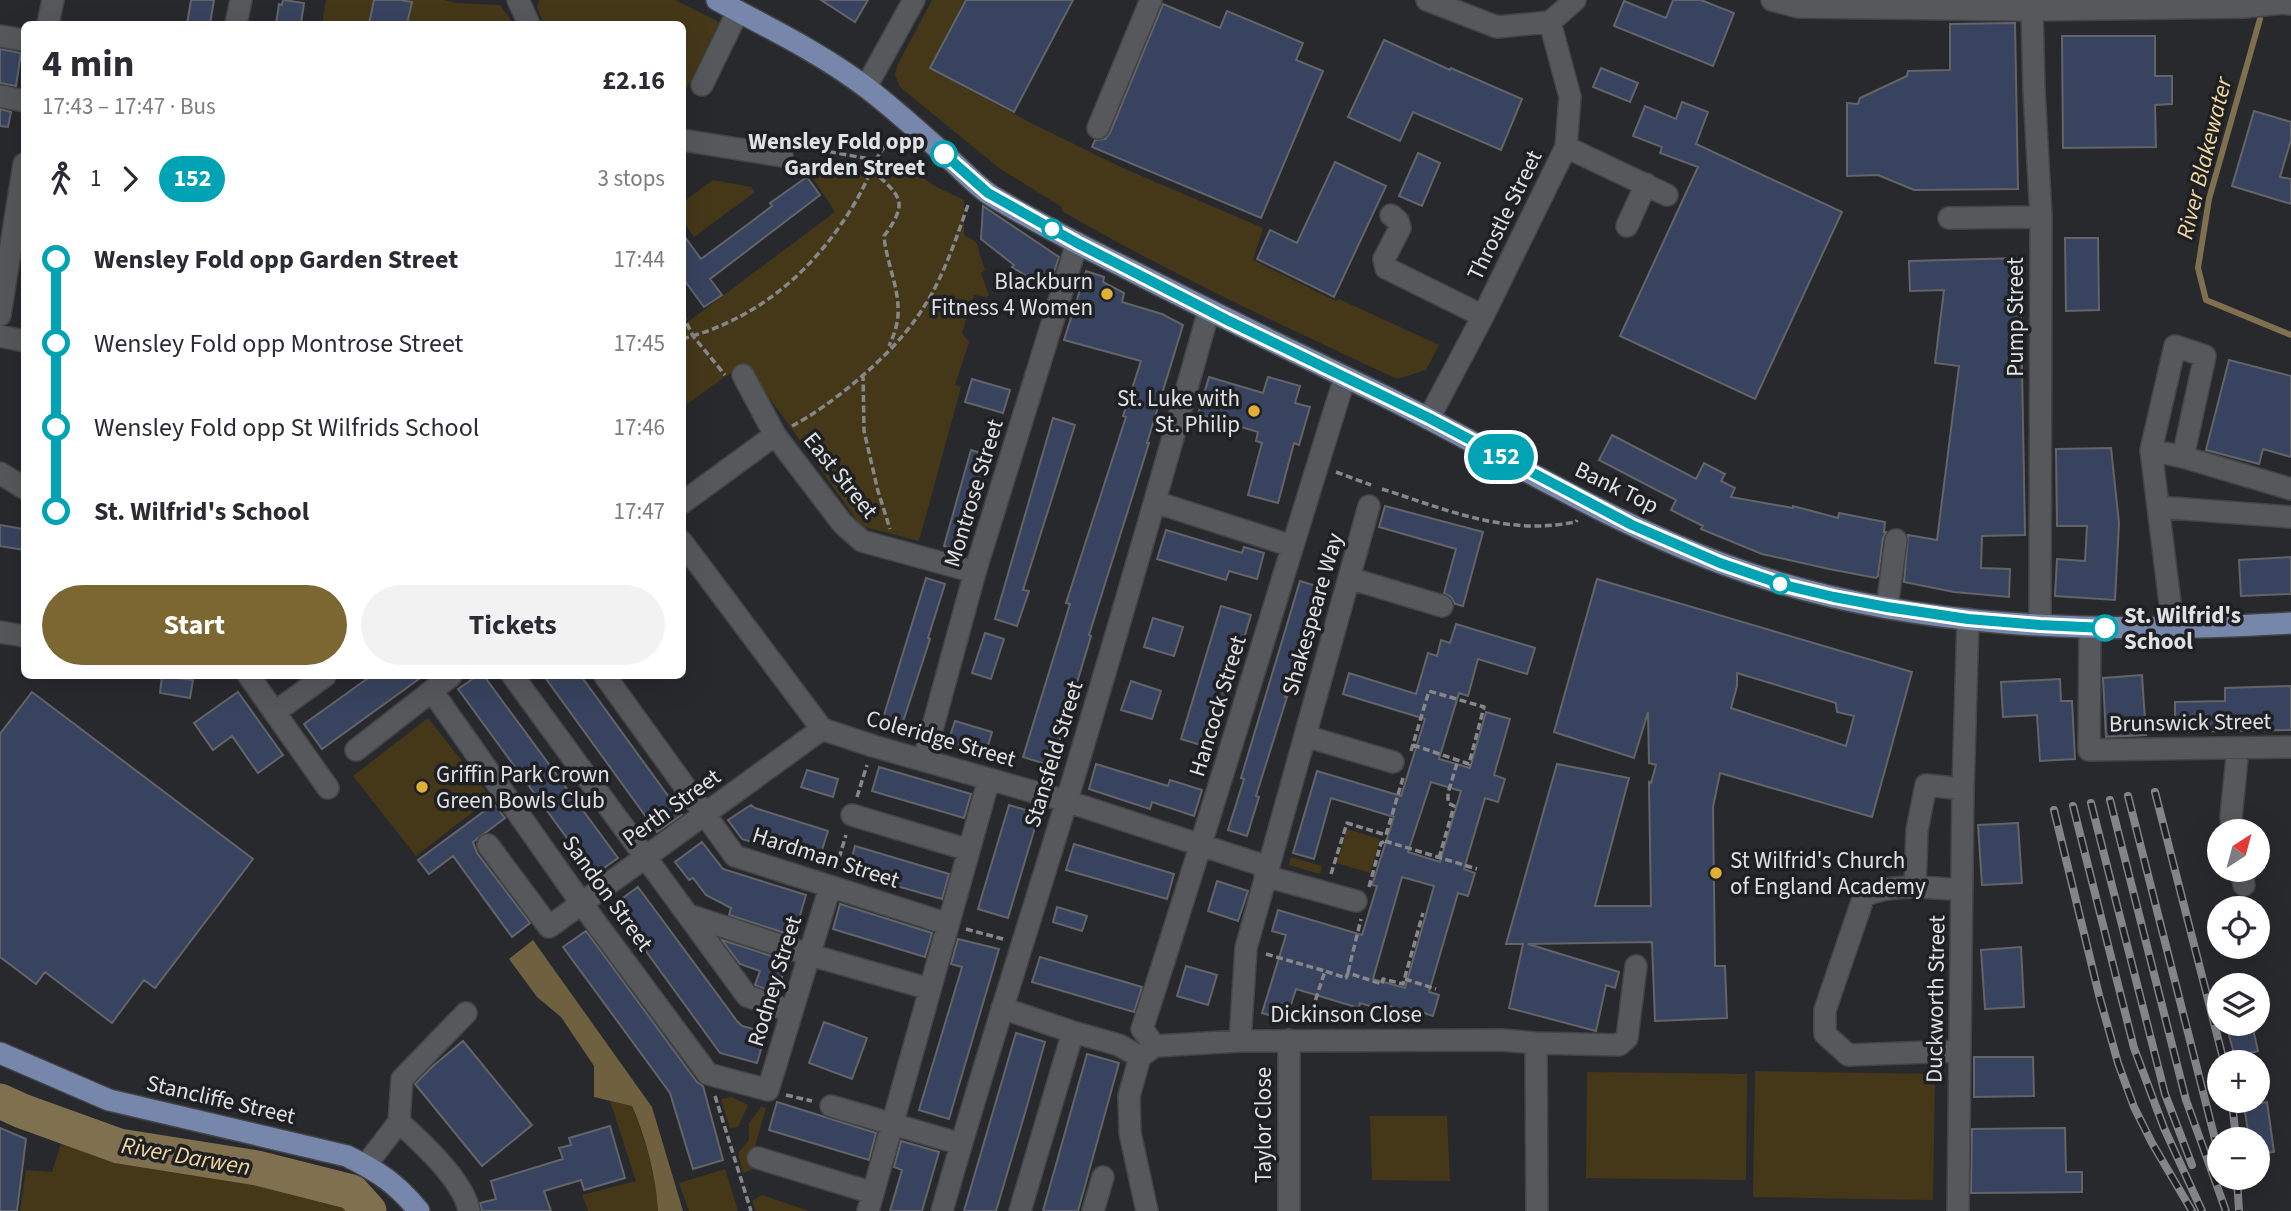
<!DOCTYPE html>
<html lang="en">
<head>
<meta charset="utf-8">
<style>
  :root { --surface:#fff; --page:#f2f2f3; --text:#2b2b33; --muted:#7c7c81; --accent:#7c6733 }
  body { margin:0; font-family:"Source Sans 3",sans-serif; background:var(--page); color:var(--text); height:100vh; display:flex; flex-direction:column; font-size:26px; white-space:nowrap }
  * { box-sizing:border-box; margin:0 }
  p { font-size:23px; color:var(--muted) }
  .icon { flex:none; width:38px; height:38px; fill:none; stroke:currentColor; stroke-width:2; stroke-linecap:round; stroke-linejoin:round }
  .map { position:relative; flex:1; overflow:hidden }
  .details { position:absolute; left:21px; top:21px; width:665px; height:658px; display:flex; flex-direction:column; background:var(--surface); border-radius:10px; box-shadow:0 7px 28px #0002 }
  .details>* { flex:none }
  .badge { padding:0 14px; border-radius:23px; font-size:24px; line-height:46px }
  .needle { width:46px; rotate:36deg }
  .controls { position:absolute; left:2207px; top:819px; display:grid; gap:14px }
  .controls a { display:grid; place-items:center; width:63px; height:63px; border-radius:50%; background:var(--surface); box-shadow:0 7px 28px #0002; font-size:35px }
  .map>.badge { position:absolute; translate:-50% -50%; box-shadow:0 0 0 4px #fff }
  .legs { display:flex; align-items:center; gap:10px; height:77px; padding:0 21px; font-size:23px }
  .legs p { margin-inline-start:auto }
  .head { display:flex; align-items:center; justify-content:space-between; height:119px; padding:0 21px }
  h1 { font-size:38px; font-weight:700; line-height:52px }
  .button { display:flex; gap:14px; margin-top:auto; padding:14px 21px }
  .button a { flex:1; height:80px; border-radius:42px; background:var(--accent); color:#fff; font-size:28px; font-weight:700; line-height:80px; text-align:center }
  .button a+a { background:var(--page); color:var(--text) }
  ul { padding:0 21px; list-style:none }
  li { display:flex; align-items:center; gap:24px; height:84px; font-size:26px }
  li i { display:grid; place-items:center; width:10px; height:100%; margin:0 9px; background:currentColor }
  li i::after { content:''; width:18px; height:18px; margin:-9px; border:5px solid; border-radius:50%; background:var(--surface) }
  li p { margin-inline-start:auto }
  li:first-child i { background:linear-gradient(#0000 50%,currentColor 0) }
  li:last-child i { background:linear-gradient(currentColor 50%,#0000 0) }
  .map>svg:first-child { display:block }
  .green { fill:#453819 }
  .forest { fill:#6f6040 }
  .lines { fill:none; stroke-linecap:round; stroke-linejoin:round }
  .stream { stroke:#7f704f; stroke-width:6 }
  .river { stroke:#7f704f; stroke-width:35 }
  .building { fill:#38435f; stroke:#626468; stroke-width:2; fill-rule:evenodd }
  .minor-casing { stroke:#434446; stroke-width:24 }
  .major-casing { stroke:#434446; stroke-width:24 }
  .path { stroke:#86878a; stroke-width:3.5; stroke-dasharray:7 3.5; stroke-linecap:butt }
  .minor { stroke:#56585b; stroke-width:21 }
  .major { stroke:#7787ac; stroke-width:21 }
  .rail-casing { stroke:#848588; stroke-width:8 }
  .rail { stroke:#1e2023; stroke-width:5; stroke-dasharray:16; stroke-linecap:butt }
  .line-1-casing { stroke:#fff; stroke-width:16 }
  .line-1 { stroke:#00a3b4; stroke-width:10 }
  .stop-1-dot { fill:#fff; stroke:#00a3b4; stroke-width:3.5 }
  .poi-dot { fill:#e0b034; stroke:#1e2023; stroke-width:2.5 }
  .labels { text-anchor:middle; stroke-width:7; stroke-linejoin:round; paint-order:stroke }
  .stop-label { font-size:23px; font-weight:bold; fill:#e0e1e3; stroke:#1e2023; text-anchor:end }
  .street-label { font-size:23px; fill:#e0e1e3; stroke:#1e2023 }
  .poi-label { font-size:23px; fill:#e0e1e3; stroke:#1e2023; text-anchor:end }
  .water-label { font-size:24px; font-style:italic; fill:#f3d89e; stroke:#1e2023 }
</style>
</head>
<body>
<div class="map">
<svg width="2291" height="1211" viewBox="0 0 2291 1211">
  <rect width="100%" height="100%" fill="#28292d"/>
  <path class="green" d="M326 0H444L456 3 500 5 514 24H322Z
    M539 0H675L719 22 683 96 682 24H544L537 8Z
    M932 0H964L930 69 1033 124 1125 169 1263 228 1253 260 1336 301 1339 299 1439 345 1426 370 1397 379C1284 326 1170 274 1062 211V207L999 168 900 87 895 75 898 64Z
    M828 161 861 163 915 172 936 187 964 200V235L976 242 985 270 981 273 989 295 987 297 974 295 962 333 969 342 955 385 961 387 919 541 861 526 746 365 726 376 683 407 682 321 685 324 835 212 811 175Z
    M713 180 751 187 755 192 694 237 683 221V202Z
    M428 718 491 798 416 856 353 776Z
    M1347 829 1380 839 1370 873 1337 863Z
    M1291 857 1322 866 1320 874 1289 865Z
    M1755 1071 1935 1074 1933 1200 1753 1197Z
    M1587 1072 1747 1074 1746 1180 1586 1178Z
    M731 1097 748 1105 738 1127 730 1128 721 1099Z
    M610 1101 631 1105C646 1138 656 1176 658 1211H588L582 1195 636 1181Z
    M761 1107 766 1108 752 1156 753 1169 743 1173 738 1153 749 1140V1123Z
    M1370 1116H1447L1450 1181 1372 1180Z
    M61 1144 349 1203 355 1211H20L26 1170 52 1172Z
    M725 1169 738 1211H689L679 1183Z
    M762 1195 809 1211H756L752 1201Z"/>
  <path class="forest" d="M533 940 652 1107 683 1211H658C656 1176 646 1138 632 1106L594 1097V1066L561 1017 537 997 509 959Z"/>
  <g class="lines">
    <path class="stream" d="M2260 19 2209 199 2198 268 2206 300 2291 335"/>
    <path class="river" d="M0 1101 22 1111 119 1146 257 1168 352 1192 369 1211"/>
  </g>
  <path class="building" d="M191 0H214L210 24H187Z
    M283 0 304 3 301 24H276L279 4 282 5Z
    M374 0H400L412 2 407 24H369Z
    M821 0H868L855 22Z
    M966 0H1073L1014 112 930 68Z
    M1673 0H1701L1734 13 1713 66 1614 26 1624 1 1666 18Z
    M1163 4 1220 28 1227 11 1303 43 1296 60 1323 71 1261 218 1092 147 1095 140 1105 139 1110 133Z
    M2015 23 2018 189 1914 190 1878 175 1847 176V103L1858 104 1860 98 1907 76 1908 71 1950 70V24Z
    M2062 36H2155V76H2172V104L2155 105 2156 147 2063 148Z
    M1384 40 1450 70 1451 68 1522 99 1501 150 1413 112 1400 141 1348 117Z
    M0 49 21 53 16 86 0 83Z
    M1601 68 1638 83 1630 102 1593 87Z
    M1682 102 1708 112 1696 144 1842 212 1755 399 1620 336 1698 167 1660 153 1662 147 1633 136 1645 106 1676 119Z
    M0 109 11 112 8 127 0 126Z
    M2254 111 2291 122V140L2280 177 2291 179V204L2232 186Z
    M1418 153 1440 163 1422 206 1399 196Z
    M1335 162 1386 186 1334 297 1257 259 1270 230 1297 243Z
    M807 177 820 195 710 279 722 295 704 307 682 277V233L701 259 751 222 772 206 770 203Z
    M983 206 1059 257 1048 290 1012 267 1014 265 981 239Z
    M2065 238H2098L2099 310 2066 311Z
    M2020 258 2025 535 1982 536 1981 568 2010 569 2009 597 1954 592 1904 582 1908 535 1937 540 1959 366 1935 363 1944 290 1910 291 1909 261Z
    M1086 271 1104 277 1103 282 1124 293 1122 302 1162 314 1183 325 1147 443H1149L1089 635 1091 636 1052 766 1023 757 1070 604 1066 603 1126 417 1123 416 1141 361 1064 340Z
    M2229 360 2291 376V457L2263 449 2259 464 2206 450Z
    M1209 377 1263 393 1268 377 1300 386 1295 403 1310 407 1299 445 1294 443 1278 503 1248 495 1262 443 1256 441 1258 432 1198 414Z
    M972 379 1010 390 1003 413 965 402Z
    M1053 418 1075 425 1023 590 1029 591 1017 626 995 619Z
    M1612 435 1696 479 1704 463 1725 474 1721 481 1735 488 1731 497 1793 508V506L1838 518 1839 513 1885 522 1884 532H1886L1883 538 1878 576 1876 578 1829 569 1762 554 1701 529 1703 526 1671 510 1676 500 1599 460Z
    M2111 448 2119 523 2115 600 2055 596 2057 559 2085 561 2087 526H2057L2056 449Z
    M971 450 991 456 963 552 944 546Z
    M1385 506 1483 532 1463 606 1455 604 1451 597 1444 593 1456 549 1379 527Z
    M0 525 24 529V550L0 546Z
    M1166 530 1242 553 1244 547 1264 553 1257 579 1229 571 1226 580 1157 559Z
    M2291 557V594L2241 596 2239 560Z
    M926 578 945 584 928 638 930 639 900 731 881 725Z
    M1597 579 1912 672 1872 817 1720 773 1713 807 1715 966H1725L1727 1018 1655 1021 1652 942 1528 944 1619 972 1615 988 1606 985 1596 1031 1509 1008 1523 944H1506L1557 764 1629 778 1595 906H1651L1649 782 1651 783 1656 765 1649 763 1648 712 1634 758 1554 732ZM1737 673 1836 703 1837 712 1854 716 1846 746 1731 708 1737 686Z
    M1300 581 1319 587 1285 697H1287L1256 796 1259 797 1247 836 1228 830 1244 779 1241 778Z
    M1221 606 1251 615 1211 748 1181 739Z
    M1153 618 1183 627 1174 656 1144 647Z
    M1456 624 1535 648 1527 674 1478 659 1468 696 1459 693 1439 759 1470 768 1486 712 1510 719 1494 775 1505 779 1498 802 1485 798 1464 869 1475 873 1468 896 1458 893 1429 992 1439 995 1433 1016 1409 1008 1408 1012 1386 1005 1384 1010 1360 1003 1359 1008 1296 989 1286 1020 1262 1013 1286 935 1272 931 1278 910 1362 935 1377 886 1372 885 1394 817 1331 798 1314 859 1293 853 1317 771 1401 796 1425 719 1343 694 1349 673 1416 694 1428 653 1437 656 1441 640 1450 643ZM1431 782 1461 791 1440 862 1408 852ZM1402 877 1434 886 1405 988 1373 979Z
    M985 633 1004 639 991 679 972 673Z
    M2142 675 2146 735 2106 737 2103 678Z
    M162 676 193 680 190 698 160 693Z
    M371 676H423L322 749 304 724Z
    M477 676H484L618 858 594 875 458 689Z
    M544 676H581L682 815 657 832Z
    M2060 679 2061 701H2072L2075 759 2040 761 2037 715 2003 717 2001 682Z
    M1131 681 1161 691 1152 719 1121 710Z
    M2291 686V730L2175 732V702L2225 701V688Z
    M32 692 253 859 155 988 144 980 112 1023 45 972 36 984 0 957V734Z
    M238 692 283 755 258 773 232 736 213 750 194 723Z
    M955 721 992 732 985 756 947 745Z
    M1096 764 1168 786 1170 780 1202 790 1194 816 1152 802 1150 809 1089 789Z
    M879 767 971 794 964 818 872 791Z
    M807 770 838 779 833 797 801 787Z
    M494 804 505 818 473 842 477 853 530 923 512 937 453 856 429 874 418 860Z
    M751 805 755 808 828 831 818 863 742 839 728 820Z
    M1009 805 1039 814 1008 918 978 909Z
    M2018 823 2022 883 1982 885 1978 825Z
    M702 842 723 869 806 895 794 936 729 915 731 908 706 895 693 878 689 880 675 862Z
    M1074 844 1174 874 1167 899 1066 870Z
    M855 846 949 874 942 899 848 872Z
    M1217 881 1248 891 1238 921 1208 911Z
    M638 887 737 1021 742 1026 766 1032 757 1063 720 1053 616 910V903Z
    M840 904 932 933 925 957 833 929Z
    M1057 907 1087 916 1082 931 1053 922Z
    M586 931 697 1082 703 1086 723 1160 693 1169 670 1093 563 947Z
    M958 939 999 949 949 1119 919 1110 962 967 951 964Z
    M722 940 787 961 777 993 755 985 760 971 740 964Z
    M2021 947 2024 1007 1985 1009 1981 950Z
    M1040 957 1142 987 1134 1012 1032 982Z
    M1186 966 1217 975 1208 1005 1177 996Z
    M824 1022 867 1038 852 1079 809 1063Z
    M2226 1024H2252L2258 1051 2235 1057Z
    M1016 1033 1045 1042 1025 1113 996 1211H964Z
    M463 1041 532 1125 482 1166 415 1084 433 1066Z
    M1087 1054 1119 1063 1078 1211H1043Z
    M1974 1057H2033L2034 1096 1974 1097Z
    M777 1102 876 1133 869 1160 769 1130Z
    M2267 1102 2274 1152 2258 1154V1139H2249L2244 1105Z
    M610 1126 625 1178 584 1190 581 1180 544 1191 551 1211H482L480 1203 496 1199 491 1181 563 1159 559 1148 571 1145 569 1138Z
    M0 1128 26 1139 17 1211H0Z
    M2065 1128 2066 1172H2082V1192L1971 1193 1972 1129Z
    M901 1141 939 1152 922 1211H890L902 1170 894 1167Z"/>
  <g class="lines">
    <g class="minor-casing">
      <path id="minor" d="M518 0 529 24
        M1427 0 1497 27 1550 22
        M1772 0 1798 7 2032 10 2244 7 2284 3 2291 4
        M2032 10 2034 90 2041 217 2040 625
        M1550 22 1575 0
        M48 24 53 0
        M236 24 241 0
        M0 36 24 40
        M702 85 738 11
        M866 87 914 0
        M0 96 24 101
        M1098 128 1151 0
        M682 140 782 156
        M1566 147 1667 195
        M1391 215 1398 221 1400 228 1384 259 1386 268 1483 316
        M1949 218 2041 217
        M1627 226 1646 184
        M0 315 24 164
        M0 336 24 341
        M743 375 775 435 842 523 862 541 975 572
        M1429 418 1483 316 1566 147 1570 97 1550 22
        M2151 450 2175 346 2205 356 2183 457
        M0 473 24 488
        M1155 502 1292 546
        M682 503 775 435
        M2158 507 2291 517
        M682 542 822 729 873 746 1066 801 1268 867
        M1349 578 1442 606
        M1887 607 1896 540
        M2173 627 2151 450 2183 457 2291 489
        M2090 628 2089 750 2291 747
        M0 632 24 636
        M249 676 328 788
        M513 676 747 996 792 1012
        M605 676 735 856 948 924
        M432 691 582 904 708 1074 768 1090 830 887
        M275 712 325 676
        M1305 736 1393 762
        M356 750 451 676
        M924 759 975 572 1077 243
        M852 815 969 850
        M2233 831 2231 817 2238 748
        M488 845 549 927 822 729
        M2241 870 2244 885
        M1265 876 1356 901
        M1915 887 1917 830 1926 785 1963 789
        M688 915 810 955 930 989
        M1002 1008 1073 1032 1119 1045 1140 1057 1155 1046 1240 1041 1502 1040 1536 1043 1537 1211
        M1240 1041 1246 948 1369 506
        M1536 1043 1619 1045 1627 1038 1636 966
        M1155 1046 1142 1029C1213 812 1277 594 1345 377
        M1960 1051 1848 1055 1825 1034V1010L1864 896C1893 882 1931 888 1962 890
        M1140 1057 1129 1096 1130 1133 1147 1211
        M831 1106 961 1144
        M399 1122 402 1079 466 1013
        M758 1158 873 1193
        M366 1165 399 1122C421 1142 464 1181 469 1211
        M868 1211 989 779
        M942 1211C981 1073 1025 937 1067 800 1116 637 1163 474 1209 310
        M1020 1211 1073 1032
        M1093 1211 1103 1177
        M1289 1211V1040
        M1958 1211 1963 789 1968 619"/>
    </g>
    <g class="major-casing">
      <path id="major" d="M717 0C767 27 821 53 867 88 897 111 925 137 953 162 965 173 978 187 992 196 1037 223 1084 247 1130 270 1213 313 1297 353 1380 394 1494 450 1604 520 1723 564 1902 631 2103 634 2291 623
        M0 1053 109 1100 347 1156C379 1172 396 1183 419 1211"/>
    </g>
    <path class="path" d="M798 146 875 160
      M872 170C900 196 910 201 884 236 886 260 898 286 898 308 899 322 894 335 889 346
      M682 314 693 336 725 375
      M682 339C759 319 816 269 856 201 863 189 869 175 875 162 879 153 887 144 893 135
      M863 374 864 431 878 491 890 529
      M792 426C832 405 889 357 915 320 941 285 955 242 969 202
      M1336 472 1371 485
      M1382 489C1432 505 1485 527 1539 526 1551 526 1564 524 1576 522L1577 520
      M1411 751 1429 691 1484 707 1469 764 1413 745
      M857 797 867 765
      M1385 841 1477 869
      M1439 858 1454 806 1448 803V793L1458 760
      M836 868 846 835
      M1331 874 1347 823 1386 835 1403 778
      M1369 887 1381 843 1385 841
      M966 929 1003 939
      M1266 954 1325 971
      M1348 972 1361 919
      M1405 979 1436 989
      M1309 1020 1325 971 1346 978 1348 973 1382 984 1383 979 1403 984 1423 913
      M786 1095 812 1101
      M715 1096 751 1211"/>
    <use href="#minor" class="minor"/>
    <use href="#major" class="major"/>
    <g class="rail-casing">
      <path id="rail" d="M2155 792 2224 1062
        M2128 796 2219 1155
        M2110 800 2186 1100 2226 1211
        M2091 803 2165 1094 2192 1165
        M2073 806 2134 1048 2164 1128 2202 1211
        M2054 810 2099 995 2118 1063 2134 1107 2152 1143 2192 1211
        M2232 1101 2236 1139
        M2237 1178 2239 1211"/>
    </g>
    <use href="#rail" class="rail"/>
  </g>
  <g class="lines">
    <g class="line-1-casing">
      <path id="line-1" d="M944 154 988 193 1077 243 1227 320 1429 418 1632 525 1720 563 1784 585 1834 597 1887 607 1968 619 2040 625 2105 628"/>
    </g>
    <use href="#line-1" class="line-1"/>
  </g>
  <g class="stop-1-dot">
    <circle cx="944" cy="154" r="12"/>
    <circle cx="1052" cy="229" r="9"/>
    <circle cx="1780" cy="584" r="9"/>
    <circle cx="2105" cy="628" r="12"/>
  </g>
  <g class="poi-dot">
    <circle cx="1107" cy="294" r="7"/>
    <circle cx="1254" cy="411" r="7"/>
    <circle cx="422" cy="787" r="7"/>
    <circle cx="1716" cy="873" r="7"/>
  </g>
  <g class="labels">
    <g class="stop-label">
      <text x="925" y="149">Wensley Fold opp<tspan x="925" dy="26">Garden Street</tspan></text>
      <text x="2124" y="623" text-anchor="start">St. Wilfrid's<tspan x="2124" dy="26">School</tspan></text>
    </g>
    <g class="street-label">
      <text transform="translate(1504 215) rotate(-64)" y="8">Throstle Street</text>
      <text transform="translate(2015 317) rotate(-90)" y="8">Pump Street</text>
      <text transform="translate(841 475) rotate(51)" y="8">East Street</text>
      <text transform="translate(1617 487) rotate(26)" y="8">Bank Top</text>
      <text transform="translate(973 493) rotate(-73)" y="8">Montrose Street</text>
      <text transform="translate(1312 614) rotate(-74)" y="8">Shakespeare Way</text>
      <text transform="translate(1217 706) rotate(-73)" y="8">Hancock Street</text>
      <text transform="translate(2190 722) rotate(-1)" y="8">Brunswick Street</text>
      <text transform="translate(941 738) rotate(16)" y="8">Coleridge Street</text>
      <text transform="translate(1053 754) rotate(-73)" y="8">Stansfeld Street</text>
      <text transform="translate(671 807) rotate(-36)" y="8">Perth Street</text>
      <text transform="translate(826 857) rotate(18)" y="8">Hardman Street</text>
      <text transform="translate(608 893) rotate(54)" y="8">Sandon Street</text>
      <text transform="translate(774 981) rotate(-73)" y="8">Rodney Street</text>
      <text transform="translate(1935 999) rotate(-89)" y="8">Duckworth Street</text>
      <text x="1346" y="1022">Dickinson Close</text>
      <text transform="translate(221 1099) rotate(13)" y="8">Stancliffe Street</text>
      <text transform="translate(1263 1125) rotate(-90)" y="8">Taylor Close</text>
    </g>
    <g class="poi-label">
      <text x="1093" y="289">Blackburn<tspan x="1093" dy="26">Fitness 4 Women</tspan></text>
      <text x="1240" y="406">St. Luke with<tspan x="1240" dy="26">St. Philip</tspan></text>
      <text x="436" y="782" text-anchor="start">Griffin Park Crown<tspan x="436" dy="26">Green Bowls Club</tspan></text>
      <text x="1730" y="868" text-anchor="start">St Wilfrid's Church<tspan x="1730" dy="26">of England Academy</tspan></text>
    </g>
    <g class="water-label">
      <text transform="translate(2204 158) rotate(-76)" y="8">River Blakewater</text>
      <text transform="translate(186 1156) rotate(10)" y="8">River Darwen</text>
    </g>
  </g>
</svg>
<div class="controls">
<a><svg class="needle" viewBox="-14 -14 28 28"><path d="M0-13l5 13h-10z" fill="#e53935"/><path d="M0 13l5-13h-10z" fill="#7c7c81"/></svg></a>
<a><svg class="icon" aria-label="locate" viewBox="0 0 24 24"><circle cx="12" cy="12" r="6"/><path d="M12 2v4M12 18v4M2 12h4M18 12h4"/></svg></a>
<a><svg class="icon" aria-label="layers" viewBox="0 0 24 24"><path d="M12 4l9 5-9 5-9-5zM3 14l9 5 9-5"/></svg></a>
<a>+</a>
<a>−</a>
</div>
<b class="badge" style="left:1501px;top:457px;background:#00a3b4;color:#fff">152</b>
<section class="details">
<div class="head"><div><h1>4 min</h1><p>17:43 – 17:47 · Bus</p></div><b>£2.16</b></div>
<div class="legs"><svg class="icon" aria-label="walk" viewBox="0 0 24 24"><circle cx="13" cy="4" r="2"/><path d="M13 8l-2 6 4 7M11 14l-3 7M7 12l3-4h3l4 4"/></svg>1<svg class="icon" aria-label="forward" viewBox="0 0 24 24"><path d="M9 5l7 7-7 7"/></svg><b class="badge" style="background:#00a3b4;color:#fff">152</b><p>3 stops</p></div>
<ul>
<li><i style="color:#00a3b4"></i><b>Wensley Fold opp Garden Street</b><p>17:44</p></li>
<li><i style="color:#00a3b4"></i><span>Wensley Fold opp Montrose Street</span><p>17:45</p></li>
<li><i style="color:#00a3b4"></i><span>Wensley Fold opp St Wilfrids School</span><p>17:46</p></li>
<li><i style="color:#00a3b4"></i><b>St. Wilfrid's School</b><p>17:47</p></li>
</ul>
<div class="button"><a>Start</a><a>Tickets</a></div>
</section>
</div>
</body>
</html>
